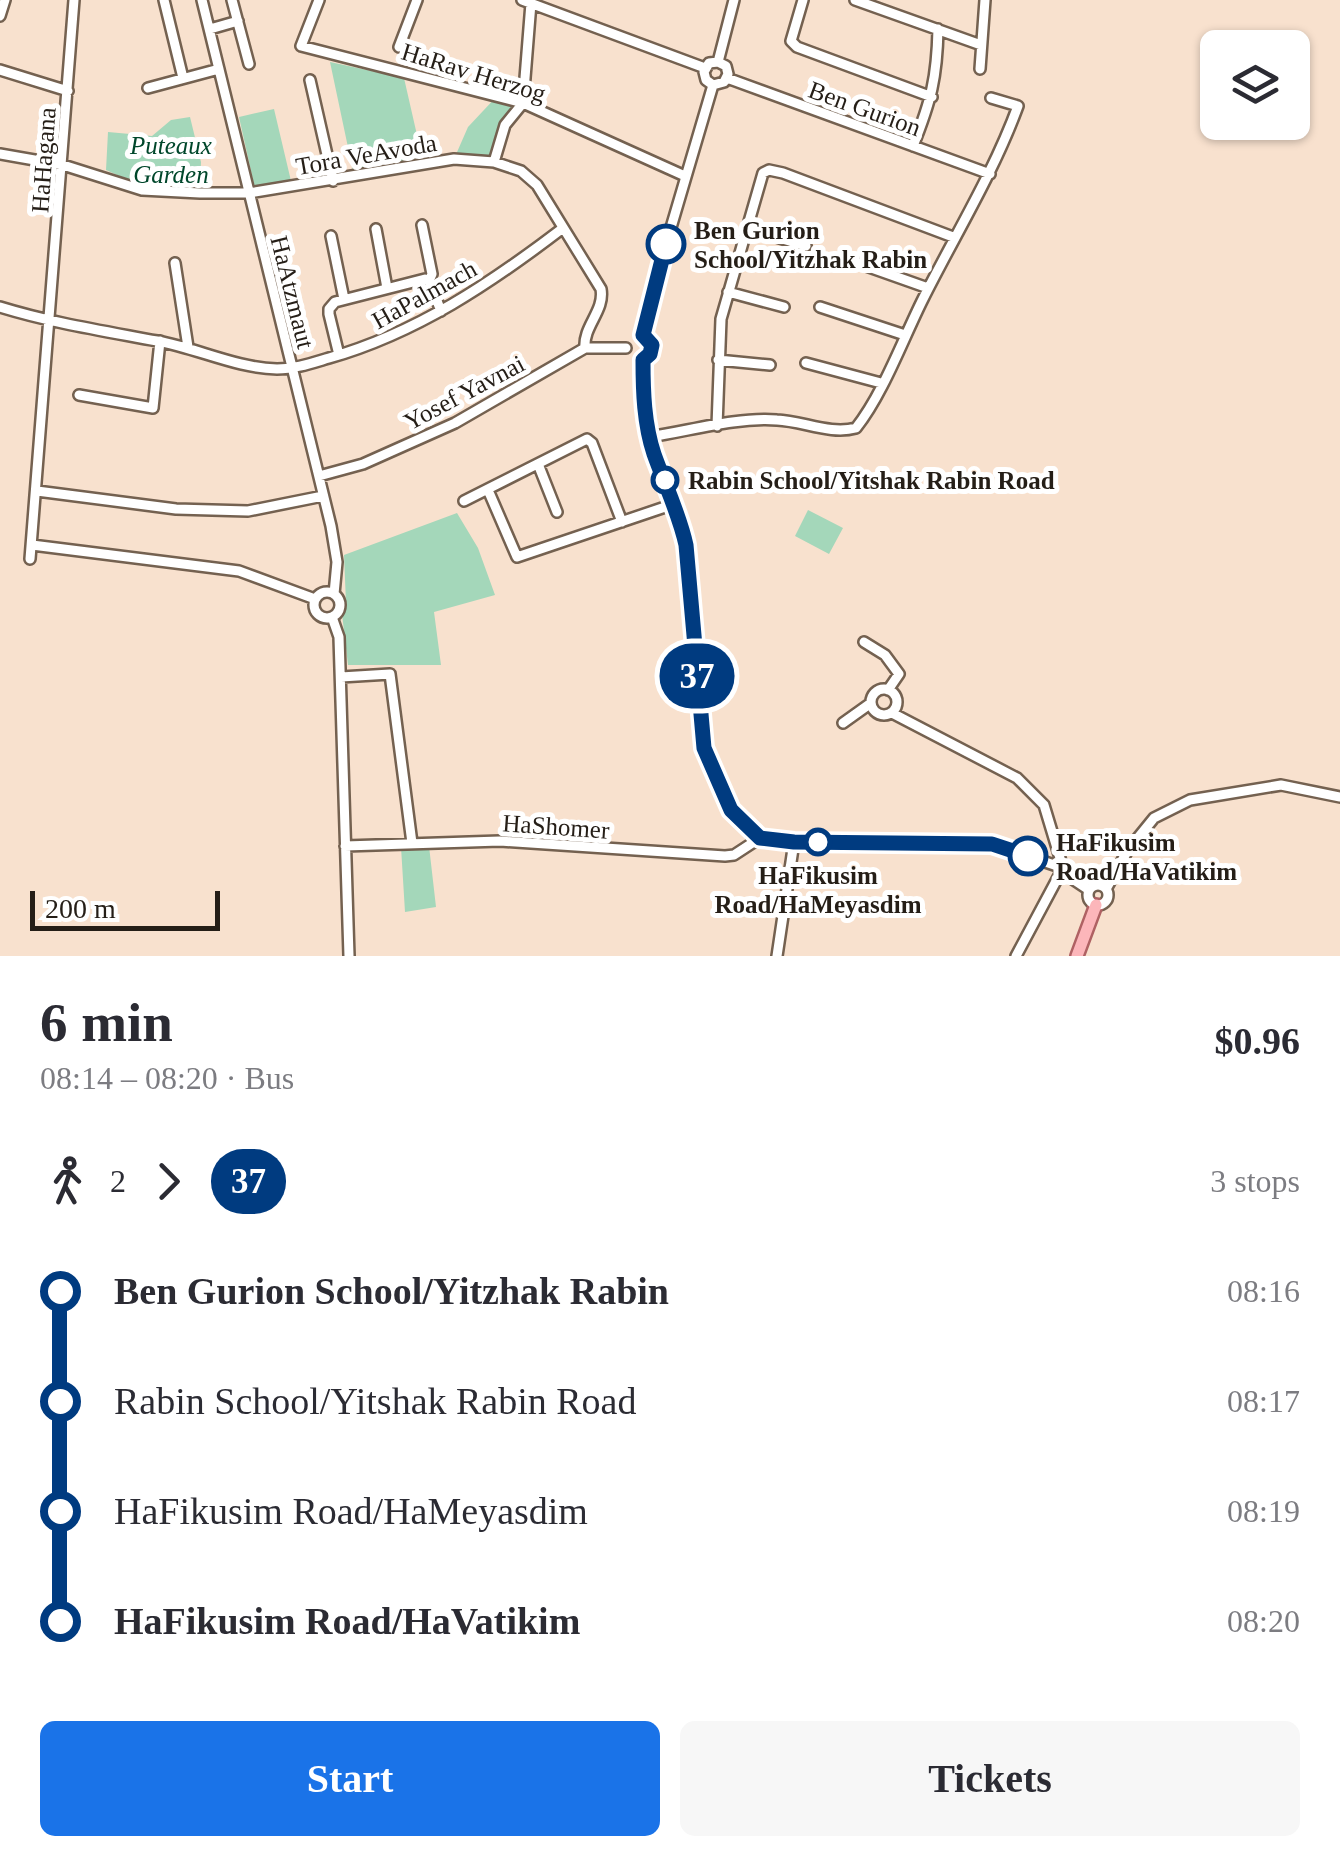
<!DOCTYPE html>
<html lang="en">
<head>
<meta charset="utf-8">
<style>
  :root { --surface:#fff; --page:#f7f7f7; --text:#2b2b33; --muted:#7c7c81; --accent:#1a73e8 }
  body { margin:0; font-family:"Times New Roman",serif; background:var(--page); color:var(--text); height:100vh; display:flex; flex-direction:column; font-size:38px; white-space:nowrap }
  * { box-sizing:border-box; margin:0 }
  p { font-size:32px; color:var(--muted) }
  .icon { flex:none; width:55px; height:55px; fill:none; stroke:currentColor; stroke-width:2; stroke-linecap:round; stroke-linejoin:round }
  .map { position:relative; height:956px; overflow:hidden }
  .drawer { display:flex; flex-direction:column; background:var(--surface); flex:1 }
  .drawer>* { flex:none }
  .badge { padding:0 20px; border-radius:32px; font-size:35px; line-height:65px }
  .buttons { position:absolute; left:1200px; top:30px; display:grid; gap:20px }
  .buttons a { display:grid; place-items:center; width:110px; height:110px; border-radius:15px; background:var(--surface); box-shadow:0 2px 8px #0004; font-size:50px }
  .scale { position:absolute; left:30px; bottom:25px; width:190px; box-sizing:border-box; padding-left:10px; border:5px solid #251e17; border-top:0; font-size:28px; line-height:35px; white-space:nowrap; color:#251e17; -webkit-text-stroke:8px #fff; paint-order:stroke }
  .map>.badge { position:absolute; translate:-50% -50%; box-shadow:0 0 0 5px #fff }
  .legs { display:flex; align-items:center; gap:15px; height:110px; padding:0 40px; font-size:32px }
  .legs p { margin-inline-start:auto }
  .headline { display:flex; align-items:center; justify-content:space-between; height:170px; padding:0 40px }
  h1 { font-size:55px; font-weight:700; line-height:75px }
  .button { display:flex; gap:20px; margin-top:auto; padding:20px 40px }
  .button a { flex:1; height:115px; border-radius:15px; background:var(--accent); color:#fff; font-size:40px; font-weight:700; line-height:115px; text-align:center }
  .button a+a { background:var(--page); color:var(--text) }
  ul { padding:0 40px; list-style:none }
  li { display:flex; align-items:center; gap:35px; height:110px; font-size:38px }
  li i { display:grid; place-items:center; width:15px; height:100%; margin:0 12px; background:currentColor }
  li i::after { content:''; width:25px; height:25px; margin:-12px; border:8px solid; border-radius:50%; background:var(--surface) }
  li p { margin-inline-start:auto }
  li:first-child i { background:linear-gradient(#0000 50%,currentColor 0) }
  li:last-child i { background:linear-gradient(currentColor 50%,#0000 0) }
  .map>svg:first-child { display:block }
  .green { fill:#a4d7ba }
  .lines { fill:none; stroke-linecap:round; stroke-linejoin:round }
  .minor-casing { stroke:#746150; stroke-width:14 }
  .major-casing { stroke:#af6163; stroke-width:16 }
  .minor { stroke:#fff; stroke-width:9 }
  .major { stroke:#fcb6ba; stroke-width:11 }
  .line-1-casing { stroke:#fff; stroke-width:22 }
  .line-1 { stroke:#003b80; stroke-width:15 }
  .stop-1-dot { fill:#fff; stroke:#003b80; stroke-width:5 }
  .labels { text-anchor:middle; stroke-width:10; stroke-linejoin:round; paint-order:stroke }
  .street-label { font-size:25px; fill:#251e17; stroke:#fff }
  .park-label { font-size:25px; font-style:italic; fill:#00472b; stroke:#fff }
  .stop-label { font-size:25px; font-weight:bold; fill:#251e17; stroke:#fff; text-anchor:start }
</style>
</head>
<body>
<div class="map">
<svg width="1340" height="956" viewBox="0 0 1340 956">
  <rect width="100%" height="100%" fill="#f8e1ce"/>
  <path class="green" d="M330 62 404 78 422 157 353 171Z
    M498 95 523 103 511 113 494 162 454 159 468 127Z
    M274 109 291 181 255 189 239 117Z
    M190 117 201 162 200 186 148 189 106 170 108 132 152 136 171 120Z
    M808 510 843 528 829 554 795 536Z
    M457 513 478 548 495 595 434 612 441 665H348L342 614 346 603 344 555Z
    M429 846 436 907 405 912 401 847Z"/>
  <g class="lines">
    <g class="minor-casing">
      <path id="minor" d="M164 0 183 78
        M202 0 331 526 337 562 334 594
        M232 0 249 64
        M319 0 301 46 523 103 685 176
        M522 0 705 68
        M803 0 791 41 797 47 932 97
        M855 0 981 45
        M0 16 5 0
        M210 29 238 21
        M399 47 417 0
        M718 62 734 0
        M980 69 985 0
        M0 70 68 91
        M727 78 990 174
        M310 80 333 181
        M713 85 724 82 728 74 726 66 718 62
        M713 85 706 80 704 72 709 63 718 62
        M148 88 219 69
        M913 146C931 101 937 78 938 29
        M0 154 63 165 142 190 200 193H249L454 159 494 162 521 171 537 185 601 289C605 311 583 326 585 348
        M494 162 505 125 523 103 531 3
        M422 225 432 274 429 281
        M746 228 806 246
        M376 229 387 288
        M331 236 344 299
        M846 259 928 288
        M175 263 188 347
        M728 292 784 307
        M0 307C52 323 104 331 157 341 197 348 236 368 277 369 295 369 312 363 329 358 417 333 491 283 563 228
        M820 307 905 335
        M643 335 660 265 713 85
        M339 355 329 314V309L335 302 425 279 429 281 441 311
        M643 360 649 437 682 525 686 545 704 748 731 810 760 838 794 842 992 844 1063 868 1071 878 1089 890
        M643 360 650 354 652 345 643 335
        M718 360 770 365
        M806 363 881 383
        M79 395 153 408 160 341
        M717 426 721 319 763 173 769 170 783 173 953 237
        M649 437C690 431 735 417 777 420 803 421 830 435 856 428 883 394 903 339 923 299 955 235 993 174 1018 106L991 98
        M538 464 557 512
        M319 476 363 464 455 423 585 348H626
        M488 490 517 557 674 504
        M37 491 176 509 248 511 323 496
        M464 501 587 439 592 443 622 522
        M32 545 239 571 315 599
        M30 559 74 0
        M314 605a13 13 0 1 1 26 0a13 13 0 1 1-26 0Z
        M332 617 339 637 349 956
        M864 642 885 655 899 674 888 690
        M341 677 390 674 412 843
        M871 702a13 13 0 1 1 26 0a13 13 0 1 1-26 0Z
        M892 713 1017 778 1044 805 1063 868 1016 956
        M843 723 871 703
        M345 846 500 841 725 856 734 855 760 838
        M1088 895a10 10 0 1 1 20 0a10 10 0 1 1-20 0Z
        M1106 889 1128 850 1154 818 1190 800 1281 785 1340 797
        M777 956 794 842"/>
    </g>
    <g class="major-casing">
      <path id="major" d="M1077 956 1096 905"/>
    </g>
    <use href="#minor" class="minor"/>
    <use href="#major" class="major"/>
  </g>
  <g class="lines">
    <g class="line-1-casing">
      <path id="line-1" d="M666 244 643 335 652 345 650 354 643 360C643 391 644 424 654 454 665 485 679 513 686 545L704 748 731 810 760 838 794 842 992 844 1028 856"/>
    </g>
    <use href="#line-1" class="line-1"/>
  </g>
  <g class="stop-1-dot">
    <circle cx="666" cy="244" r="18"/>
    <circle cx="665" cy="480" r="12"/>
    <circle cx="818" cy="842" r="12"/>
    <circle cx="1028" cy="856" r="18"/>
  </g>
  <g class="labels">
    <g class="street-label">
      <text transform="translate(474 72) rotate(17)" y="9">HaRav Herzog</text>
      <text transform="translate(865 108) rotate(20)" y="9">Ben Gurion</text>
      <text transform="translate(366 154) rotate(-10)" y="9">Tora VeAvoda</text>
      <text transform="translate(43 160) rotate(-86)" y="9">HaHagana</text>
      <text transform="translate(293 292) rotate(76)" y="9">HaAtzmaut</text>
      <text transform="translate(424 294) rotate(-29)" y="9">HaPalmach</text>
      <text transform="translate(464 392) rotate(-28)" y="9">Yosef Yavnai</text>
      <text transform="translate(556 826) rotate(4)" y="9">HaShomer</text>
    </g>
    <g class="park-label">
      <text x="171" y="154">Puteaux<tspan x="171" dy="29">Garden</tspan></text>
    </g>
    <g class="stop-label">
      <text x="694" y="239">Ben Gurion<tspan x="694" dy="29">School/Yitzhak Rabin</tspan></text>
      <text x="688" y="489">Rabin School/Yitshak Rabin Road</text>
      <text x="1056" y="851">HaFikusim<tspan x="1056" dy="29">Road/HaVatikim</tspan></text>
      <text x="818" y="884" text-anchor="middle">HaFikusim<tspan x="818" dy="29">Road/HaMeyasdim</tspan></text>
    </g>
  </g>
</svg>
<div class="buttons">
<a><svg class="icon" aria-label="layers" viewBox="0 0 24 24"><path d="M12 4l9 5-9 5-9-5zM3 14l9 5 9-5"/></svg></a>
</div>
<div class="scale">200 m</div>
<b class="badge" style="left:697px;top:676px;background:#003b80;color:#fff">37</b>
</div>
<section class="drawer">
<div class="headline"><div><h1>6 min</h1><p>08:14 – 08:20 · Bus</p></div><b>$0.96</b></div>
<div class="legs"><svg class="icon" aria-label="walk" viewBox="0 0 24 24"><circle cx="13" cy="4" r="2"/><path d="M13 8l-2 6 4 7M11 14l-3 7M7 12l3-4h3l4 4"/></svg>2<svg class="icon" aria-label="forward" viewBox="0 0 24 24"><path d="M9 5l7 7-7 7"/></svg><b class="badge" style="background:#003b80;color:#fff">37</b><p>3 stops</p></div>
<ul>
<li><i style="color:#003b80"></i><b>Ben Gurion School/Yitzhak Rabin</b><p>08:16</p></li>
<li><i style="color:#003b80"></i><span>Rabin School/Yitshak Rabin Road</span><p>08:17</p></li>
<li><i style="color:#003b80"></i><span>HaFikusim Road/HaMeyasdim</span><p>08:19</p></li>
<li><i style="color:#003b80"></i><b>HaFikusim Road/HaVatikim</b><p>08:20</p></li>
</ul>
<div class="button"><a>Start</a><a>Tickets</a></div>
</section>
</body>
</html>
